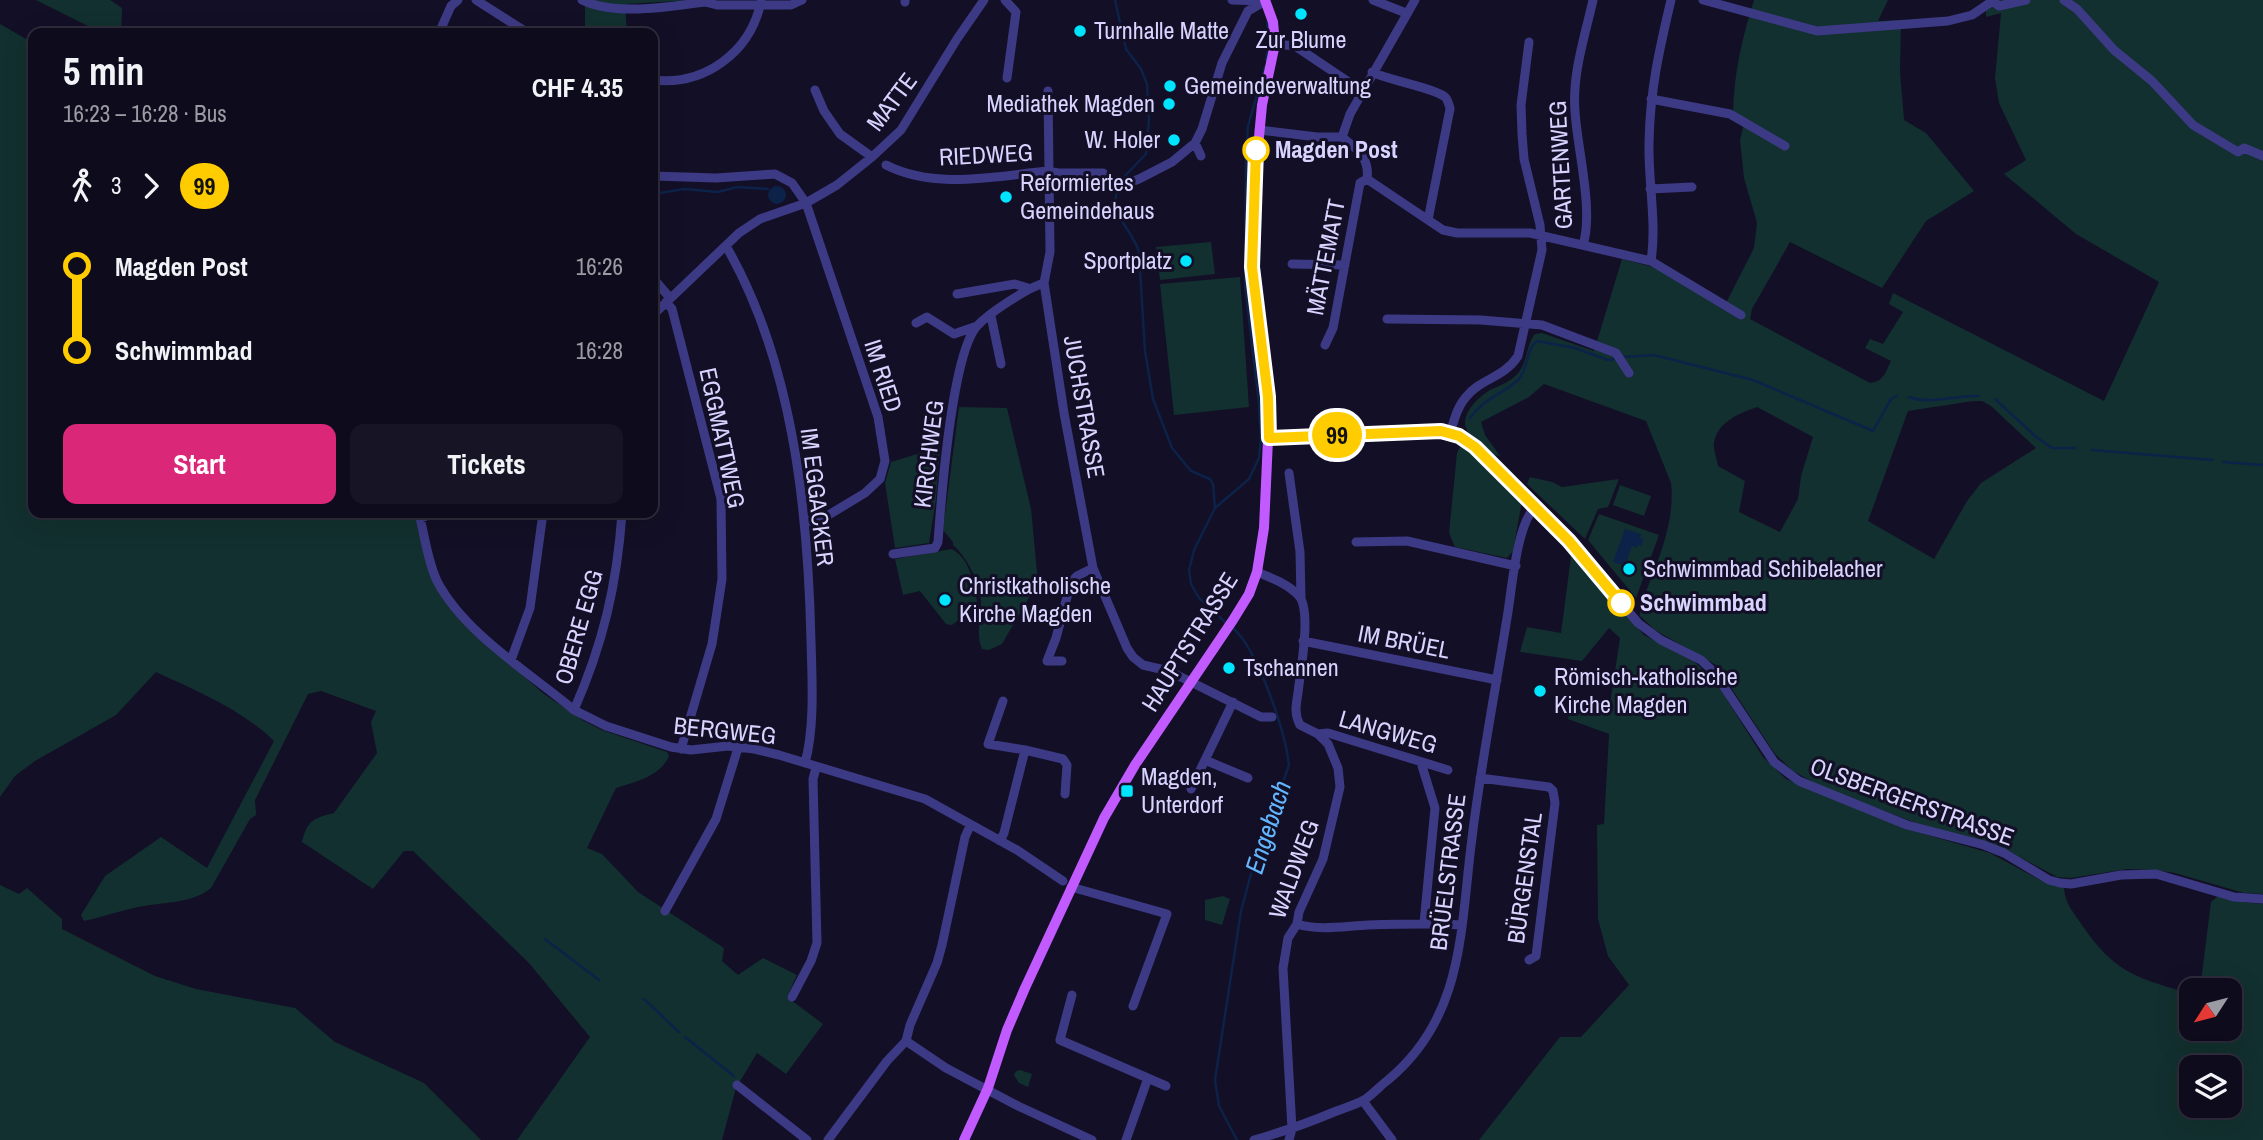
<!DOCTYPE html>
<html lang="en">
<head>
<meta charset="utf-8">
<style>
  :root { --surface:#0e0b1c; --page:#171425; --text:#f1f3f6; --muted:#9b9ba3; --line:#2e2b3b; --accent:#db2777 }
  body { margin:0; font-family:"Archivo Narrow",sans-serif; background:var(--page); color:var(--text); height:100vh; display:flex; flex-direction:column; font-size:26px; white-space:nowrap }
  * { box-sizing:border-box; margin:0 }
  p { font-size:23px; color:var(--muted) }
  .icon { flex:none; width:38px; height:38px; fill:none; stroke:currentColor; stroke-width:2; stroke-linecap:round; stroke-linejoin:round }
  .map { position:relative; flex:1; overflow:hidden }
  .side { position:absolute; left:28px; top:28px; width:630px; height:490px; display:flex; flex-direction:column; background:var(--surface); border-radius:14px; box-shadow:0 7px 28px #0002,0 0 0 2px var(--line) }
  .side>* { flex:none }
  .badge { padding:0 14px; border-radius:23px; font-size:24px; line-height:46px }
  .needle { width:46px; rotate:234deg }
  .buttons { position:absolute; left:2179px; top:978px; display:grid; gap:14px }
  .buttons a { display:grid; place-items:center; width:63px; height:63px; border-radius:14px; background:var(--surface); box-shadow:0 7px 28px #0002,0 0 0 2px var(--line); font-size:35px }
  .map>.badge { position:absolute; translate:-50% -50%; box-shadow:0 0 0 4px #fff }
  .legs { display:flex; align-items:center; gap:10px; height:77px; padding:0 35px; font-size:23px }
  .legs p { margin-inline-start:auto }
  .head { display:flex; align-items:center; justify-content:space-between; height:119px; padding:0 35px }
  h1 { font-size:38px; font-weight:700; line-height:52px }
  .action { display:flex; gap:14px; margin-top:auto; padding:14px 35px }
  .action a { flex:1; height:80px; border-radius:14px; background:var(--accent); color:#fff; font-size:28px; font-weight:700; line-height:80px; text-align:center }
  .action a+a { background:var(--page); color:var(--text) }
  ul { padding:0 35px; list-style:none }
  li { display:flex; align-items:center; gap:24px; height:84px; font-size:26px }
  li i { display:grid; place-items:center; width:10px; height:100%; margin:0 9px; background:currentColor }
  li i::after { content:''; width:18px; height:18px; margin:-9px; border:5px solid; border-radius:50%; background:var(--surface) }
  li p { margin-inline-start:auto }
  li:first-child i { background:linear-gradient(#0000 50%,currentColor 0) }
  li:last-child i { background:linear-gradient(currentColor 50%,#0000 0) }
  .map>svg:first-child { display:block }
  .green { fill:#12302f; fill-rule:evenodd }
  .water { fill:#0c2248 }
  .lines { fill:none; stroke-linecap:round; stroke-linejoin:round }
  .stream { stroke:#0c2248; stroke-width:2.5 }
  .minor { stroke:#3d3a85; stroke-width:9 }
  .major { stroke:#c25bff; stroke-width:10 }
  .line-1-casing { stroke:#fff; stroke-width:16 }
  .line-1 { stroke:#fc0; stroke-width:10 }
  .poi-dot { fill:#00e5ff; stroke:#130f26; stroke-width:2.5 }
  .stop-1-dot { fill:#fff; stroke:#fc0; stroke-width:3.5 }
  .labels { text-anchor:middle; stroke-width:6; stroke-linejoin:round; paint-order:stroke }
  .poi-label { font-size:24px; fill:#d9d4ff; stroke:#130f26; text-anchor:start }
  .street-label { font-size:24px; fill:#d9d4ff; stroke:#130f26 }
  .stop-label { font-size:24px; font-weight:bold; fill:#d9d4ff; stroke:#130f26; text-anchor:start }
  .water-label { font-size:26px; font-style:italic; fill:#62b6ff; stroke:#130f26 }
</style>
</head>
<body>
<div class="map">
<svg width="2263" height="1140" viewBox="0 0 2263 1140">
  <rect width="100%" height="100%" fill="#130f26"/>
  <path class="green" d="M36 0H110L122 8 121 33H102Z
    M585 0H696L625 4 627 33H585Z
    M1754 0H1888L1878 21 1901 20 1900 72 1904 120 1926 133 1974 191 1926 221 1882 288 1790 242 1752 309 1750 319 1870 383C1884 381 1885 373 1891 361L1865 348 1870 339 1883 344 1903 312 1889 304 1893 293 2104 401 2159 282 2076 234 2004 174 2026 160 1999 103 1995 78 2001 13 1986 17V0H2263V894L2244 893 2175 873 2154 870 2127 869 2071 878 2057 877 2001 847 1916 823 1822 787 1793 771 1775 754 1716 665 1655 630 1640 616V608C1654 569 1676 525 1671 483L1646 421 1544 384 1529 397 1481 422 1485 435 1500 456 1495 455C1486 448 1477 441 1469 433 1456 418 1478 397 1490 390 1498 386 1508 383 1514 377 1528 366 1525 346 1535 334L1542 333 1594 351 1622 259 1653 267 1726 303 1754 248 1757 223 1744 178 1740 140 1745 120 1733 113C1734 73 1742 38 1754 0ZM1973 401H1982L1991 406 2036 448 1981 483 1967 501 1934 559 1868 521 1908 411ZM1757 407 1813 437 1801 476 1798 499 1780 532 1739 512 1745 481 1718 466C1717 459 1713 449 1714 443 1717 422 1740 413 1757 407Z
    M0 24 33 43V513H423L434 581 511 665 544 694 584 721 602 730 667 752 669 756C661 776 635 782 616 788L587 848 602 854 638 892 724 948 722 961 738 975 763 958 797 975 787 997 823 1024 786 1074 757 1053 736 1088 722 1140H517L590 1037 529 963 413 851H404L373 889 302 842C307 821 313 818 334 813L377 753 371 722 376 711 321 691 308 694 255 800 256 815 250 819 211 888C192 904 162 902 138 907 120 911 102 917 84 921L81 915 105 876 161 837 207 868 274 741C241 709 197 691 156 672L116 715 35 761 15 776 0 797Z
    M1211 242 1215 274 1160 280 1156 247Z
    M1240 277 1249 407 1174 415 1160 284Z
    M959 407 1007 408 1031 509 1038 582 1002 644 989 650 982 649C976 636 980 619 981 605 982 586 967 557 953 545V542L943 530Z
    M1462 443 1482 460 1522 501 1513 551 1507 558 1455 547 1449 533 1457 453Z
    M940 447 936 499 929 543 895 548 885 483 891 462Z
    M1530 477 1552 482 1562 487 1619 479 1608 507 1598 509 1585 539 1527 484Z
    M1620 485 1651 496 1644 516 1613 505Z
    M1599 514 1659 535 1636 598 1588 540Z
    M952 549C972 561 973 584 978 605L952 625 946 624 920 591 903 595 895 559Z
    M1572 549 1618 606 1644 635 1690 658 1714 679 1763 757 1786 779 1903 828 1990 853 2040 880 2064 888C2065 902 2072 911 2080 922 2114 973 2135 977 2191 994V1029H2230V990H2200L2211 902 2218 896 2242 902 2263 904V1140H1479L1560 1037H1581L1629 985 1608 956 1598 919 1597 825 1604 824 1609 734 1568 719 1574 698 1610 704 1620 638 1609 628 1582 661 1520 652 1527 627 1561 633ZM2191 1068H2230V1106H2191Z
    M0 885 19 894 27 888 62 919V929L155 976 196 989 295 1008 335 1042 424 1083 481 1140H0Z
    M1223 896 1230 899 1222 925 1205 920V900Z
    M1020 1070 1032 1074 1028 1087 1019 1083 1014 1075 1016 1071Z"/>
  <path class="water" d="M768 195a9 9 0 1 1 18 0a9 9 0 1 1-18 0Z
    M1625 529 1641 534 1640 538 1644 539 1641 546 1638 545 1637 548 1632 546 1625 566 1613 562Z"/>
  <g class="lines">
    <path class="stream" d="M1115 0 1126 49 1141 69 1147 84 1149 119 1146 154 1124 177 1120 184
      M1266 60 1269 40 1267 22
      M1118 190C1107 213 1133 230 1139 252L1145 351 1153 399 1172 448 1191 471 1210 479 1213 484 1215 508
      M660 193 684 189 718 192 737 187 768 189
      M1623 357 1654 355 1753 380 1873 431 1891 399 1897 396
      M1909 397C1930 405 1956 395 1979 396
      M1995 399 2035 436 2052 448H2076
      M1470 418C1485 397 1502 395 1518 380 1529 369 1525 350 1537 341L1575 348 1608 360 1616 359
      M2092 450 2213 460
      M2223 462 2263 465
      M1227 624 1199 598 1191 584 1189 570 1194 550 1215 508 1249 479 1259 458 1261 439 1259 404 1245 286 1246 159 1248 126 1265 67
      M1233 628C1258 650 1285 731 1289 765L1252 870 1241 911 1215 1080 1219 1106 1237 1140
      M545 939 599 980
      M644 999 679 1032
      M685 1037 734 1076"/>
    <path class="minor" d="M476 0 528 33
      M582 0C614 16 670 7 705 2L717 5H791L802 0
      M905 0V2
      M1005 0 1016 12 1007 78
      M1232 0 1262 1
      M1373 0 1406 13
      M1703 0 1817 31 1948 21 1972 15 1994 0
      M2064 0 2077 9 2114 50 2152 81 2193 125 2238 152 2244 148 2263 156
      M1993 1 1999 6 2026 0
      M439 33 451 6 458 0
      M1275 44 1295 46 1362 91
      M1372 72C1387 80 1439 89 1446 98 1447 99 1450 107 1450 109L1428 220
      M653 80C704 86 750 53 761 2
      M815 90 824 111 840 134 872 157
      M1048 91 1050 252 1044 283 1064 413 1093 568 1127 648 1133 657 1143 665 1169 671 1261 717H1272
      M1651 99 1730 114 1785 146
      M1259 130 1317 137H1342
      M1342 137C1357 149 1370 158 1367 179L1443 230 1457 233H1530L1651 261 1741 315
      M1342 137 1350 114 1415 0
      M1195 143 1201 156
      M886 165C935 190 996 176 1048 171L1058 173H1103L1107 187 1123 185 1139 179 1172 162 1195 143 1202 129 1222 63 1248 11 1265 1
      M653 176 716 178 775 174 792 183 806 203 878 417 885 461 880 479 865 493 817 522 805 520
      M1650 189 1692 187
      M1583 245C1594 210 1577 148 1575 111 1572 74 1585 36 1593 0
      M726 246C793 362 808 510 811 641 812 679 815 727 805 763
      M1651 261C1657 223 1648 182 1649 143 1650 90 1659 51 1671 0
      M1292 264 1345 265
      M653 278 670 298
      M957 294 1015 284 1028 288
      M666 302 672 309 721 499 722 579 712 644 681 749
      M653 315 739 233 760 219 806 203 837 185 872 157 901 130 957 39 984 0
      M991 316 1001 364
      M1387 319 1481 320 1542 325 1616 353 1629 373
      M916 323 927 317 954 334 977 326
      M1325 345 1333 328 1360 183 1367 179
      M1450 433C1454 421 1457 407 1466 397 1481 378 1503 379 1518 356L1542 250 1540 225 1524 159 1522 134 1521 105 1529 42
      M1269 438 1430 431 1450 433 1467 440 1569 541 1638 623 1661 640 1701 660 1714 672 1774 762 1799 781 1907 825 1984 845 2004 853 2049 880 2060 883 2071 884 2121 875 2156 874 2234 897 2263 899
      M1289 473 1300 552 1301 598
      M436 513 420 518C425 538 428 562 437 581 464 633 530 673 574 710L606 726 671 747 691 750 728 746 754 749 779 755 925 799 1017 850 1063 881
      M1356 542 1407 541 1516 566
      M893 554 935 548 938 542C941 500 952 354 977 326 989 313 1027 288 1044 283
      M1257 572C1272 578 1288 584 1299 596 1312 611 1300 673 1298 693 1296 705 1294 714 1300 725L1318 734 1328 744 1338 768 1340 787 1323 859 1299 912 1297 924 1288 938 1283 968 1292 1129 1289 1140
      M1303 641 1497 680
      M511 660 530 608 543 513
      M1062 661H1047L1056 638 1071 582 1077 576 1093 568
      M1003 701 988 744 1025 750 1063 759 1067 765 1065 794
      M574 710C603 644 617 585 622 513
      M1318 734 1328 733 1448 770
      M1205 760 1248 778
      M1422 762V766L1435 808 1424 923
      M1480 778 1549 787 1553 791 1555 803 1536 956 1529 960
      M1191 789 1233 702
      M1000 841 1004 833 1025 750
      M1071 887 1167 914 1133 1006
      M665 911 716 819 738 748
      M1297 924C1319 931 1345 926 1368 925 1399 924 1430 923 1461 925
      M1072 995 1060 1040 1166 1086
      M792 997 811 961 817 943 813 779 816 768
      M906 1041 946 1068 1018 1106 1092 1140
      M737 1085 807 1140
      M1363 1101 1392 1140
      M828 1140 887 1061 906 1041 910 1025 937 963 942 945 965 837 970 826
      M1126 1140 1148 1078
      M1254 1140C1282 1132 1308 1123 1334 1112 1344 1108 1355 1105 1364 1100 1372 1095 1380 1086 1388 1080 1465 1016 1460 929 1472 838 1481 764 1495 692 1507 618 1512 590 1516 526 1535 507"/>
    <path class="major" d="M964 1140 988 1088 1007 1030 1025 988 1104 818 1135 765 1233 620 1249 594 1257 572 1264 528 1269 417 1252 267 1254 191 1262 105 1275 44 1273 22 1265 0"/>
  </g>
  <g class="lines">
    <g class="line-1-casing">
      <path id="line-1" d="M1256 150 1252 267 1268 397 1269 438 1441 431 1459 436 1475 447 1569 541 1621 603"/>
    </g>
    <use href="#line-1" class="line-1"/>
  </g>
  <g class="poi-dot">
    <circle cx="1301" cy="14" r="7"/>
    <circle cx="1080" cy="31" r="7"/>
    <circle cx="1170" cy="86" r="7"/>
    <circle cx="1169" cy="104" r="7"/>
    <circle cx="1174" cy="140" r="7"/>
    <circle cx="1006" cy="197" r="7"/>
    <circle cx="1186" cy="261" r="7"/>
    <circle cx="1629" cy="569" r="7"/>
    <circle cx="945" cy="600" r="7"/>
    <circle cx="1229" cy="668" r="7"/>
    <circle cx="1540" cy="691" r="7"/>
    <rect x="1120" y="784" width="14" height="14" rx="3.5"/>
  </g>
  <g class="stop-1-dot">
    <circle cx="1256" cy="150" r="12"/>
    <circle cx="1621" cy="603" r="12"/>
  </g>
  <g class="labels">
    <g class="poi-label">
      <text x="1094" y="39">Turnhalle Matte</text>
      <text x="1301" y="48" text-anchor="middle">Zur Blume</text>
      <text x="1184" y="94">Gemeindeverwaltung</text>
      <text x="1155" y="112" text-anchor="end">Mediathek Magden</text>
      <text x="1160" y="148" text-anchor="end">W. Holer</text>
      <text x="1020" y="191">Reformiertes<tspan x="1020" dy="28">Gemeindehaus</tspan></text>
      <text x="1172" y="269" text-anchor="end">Sportplatz</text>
      <text x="1643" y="577">Schwimmbad Schibelacher</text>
      <text x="959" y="594">Christkatholische<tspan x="959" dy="28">Kirche Magden</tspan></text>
      <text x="1243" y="676">Tschannen</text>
      <text x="1554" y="685">Römisch-katholische<tspan x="1554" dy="28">Kirche Magden</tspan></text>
      <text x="1141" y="785">Magden,<tspan x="1141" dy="28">Unterdorf</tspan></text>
    </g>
    <g class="street-label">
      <text transform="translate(892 102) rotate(-53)" y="8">MATTE</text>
      <text transform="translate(986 155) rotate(-3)" y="8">RIEDWEG</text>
      <text transform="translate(1561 165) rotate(-93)" y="8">GARTENWEG</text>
      <text transform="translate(1326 257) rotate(-79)" y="8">MÄTTEMATT</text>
      <text transform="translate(883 376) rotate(72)" y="8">IM RIED</text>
      <text transform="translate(1084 407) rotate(80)" y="8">JUCHSTRASSE</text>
      <text transform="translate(722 438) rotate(78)" y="8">EGGMATTWEG</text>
      <text transform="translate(929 454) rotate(-83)" y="8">KIRCHWEG</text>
      <text transform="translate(817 497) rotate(83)" y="8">IM EGGACKER</text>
      <text transform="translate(579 627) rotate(-74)" y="8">OBERE EGG</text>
      <text transform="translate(1190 642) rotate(-58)" y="8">HAUPTSTRASSE</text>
      <text transform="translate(1404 642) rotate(11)" y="8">IM BRÜEL</text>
      <text transform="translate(725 731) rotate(6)" y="8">BERGWEG</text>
      <text transform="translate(1388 732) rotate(16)" y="8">LANGWEG</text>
      <text transform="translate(1912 802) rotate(20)" y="8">OLSBERGERSTRASSE</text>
      <text transform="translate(1294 869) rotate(-70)" y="8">WALDWEG</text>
      <text transform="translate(1448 872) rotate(-83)" y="8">BRÜELSTRASSE</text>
      <text transform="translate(1525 878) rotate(-82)" y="8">BÜRGENSTAL</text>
    </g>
    <g class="stop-label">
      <text x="1275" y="158">Magden Post</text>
      <text x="1640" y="611">Schwimmbad</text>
    </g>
    <g class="water-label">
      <text transform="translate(1268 827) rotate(-72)" y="9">Engebach</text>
    </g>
  </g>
</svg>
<div class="buttons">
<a><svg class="needle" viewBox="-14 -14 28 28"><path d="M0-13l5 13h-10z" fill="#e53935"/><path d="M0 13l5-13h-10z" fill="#9b9ba3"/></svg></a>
<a><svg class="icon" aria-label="layers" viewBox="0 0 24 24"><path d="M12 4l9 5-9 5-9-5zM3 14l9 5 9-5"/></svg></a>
</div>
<b class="badge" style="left:1337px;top:435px;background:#fc0;color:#111">99</b>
<section class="side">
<div class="head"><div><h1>5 min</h1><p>16:23 – 16:28 · Bus</p></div><b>CHF 4.35</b></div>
<div class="legs"><svg class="icon" aria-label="walk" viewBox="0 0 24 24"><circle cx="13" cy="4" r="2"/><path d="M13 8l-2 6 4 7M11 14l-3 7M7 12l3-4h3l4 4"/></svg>3<svg class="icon" aria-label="forward" viewBox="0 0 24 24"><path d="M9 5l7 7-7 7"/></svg><b class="badge" style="background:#fc0;color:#111">99</b></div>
<ul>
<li><i style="color:#fc0"></i><b>Magden Post</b><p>16:26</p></li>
<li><i style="color:#fc0"></i><b>Schwimmbad</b><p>16:28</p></li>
</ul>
<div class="action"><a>Start</a><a>Tickets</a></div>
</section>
</div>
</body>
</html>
